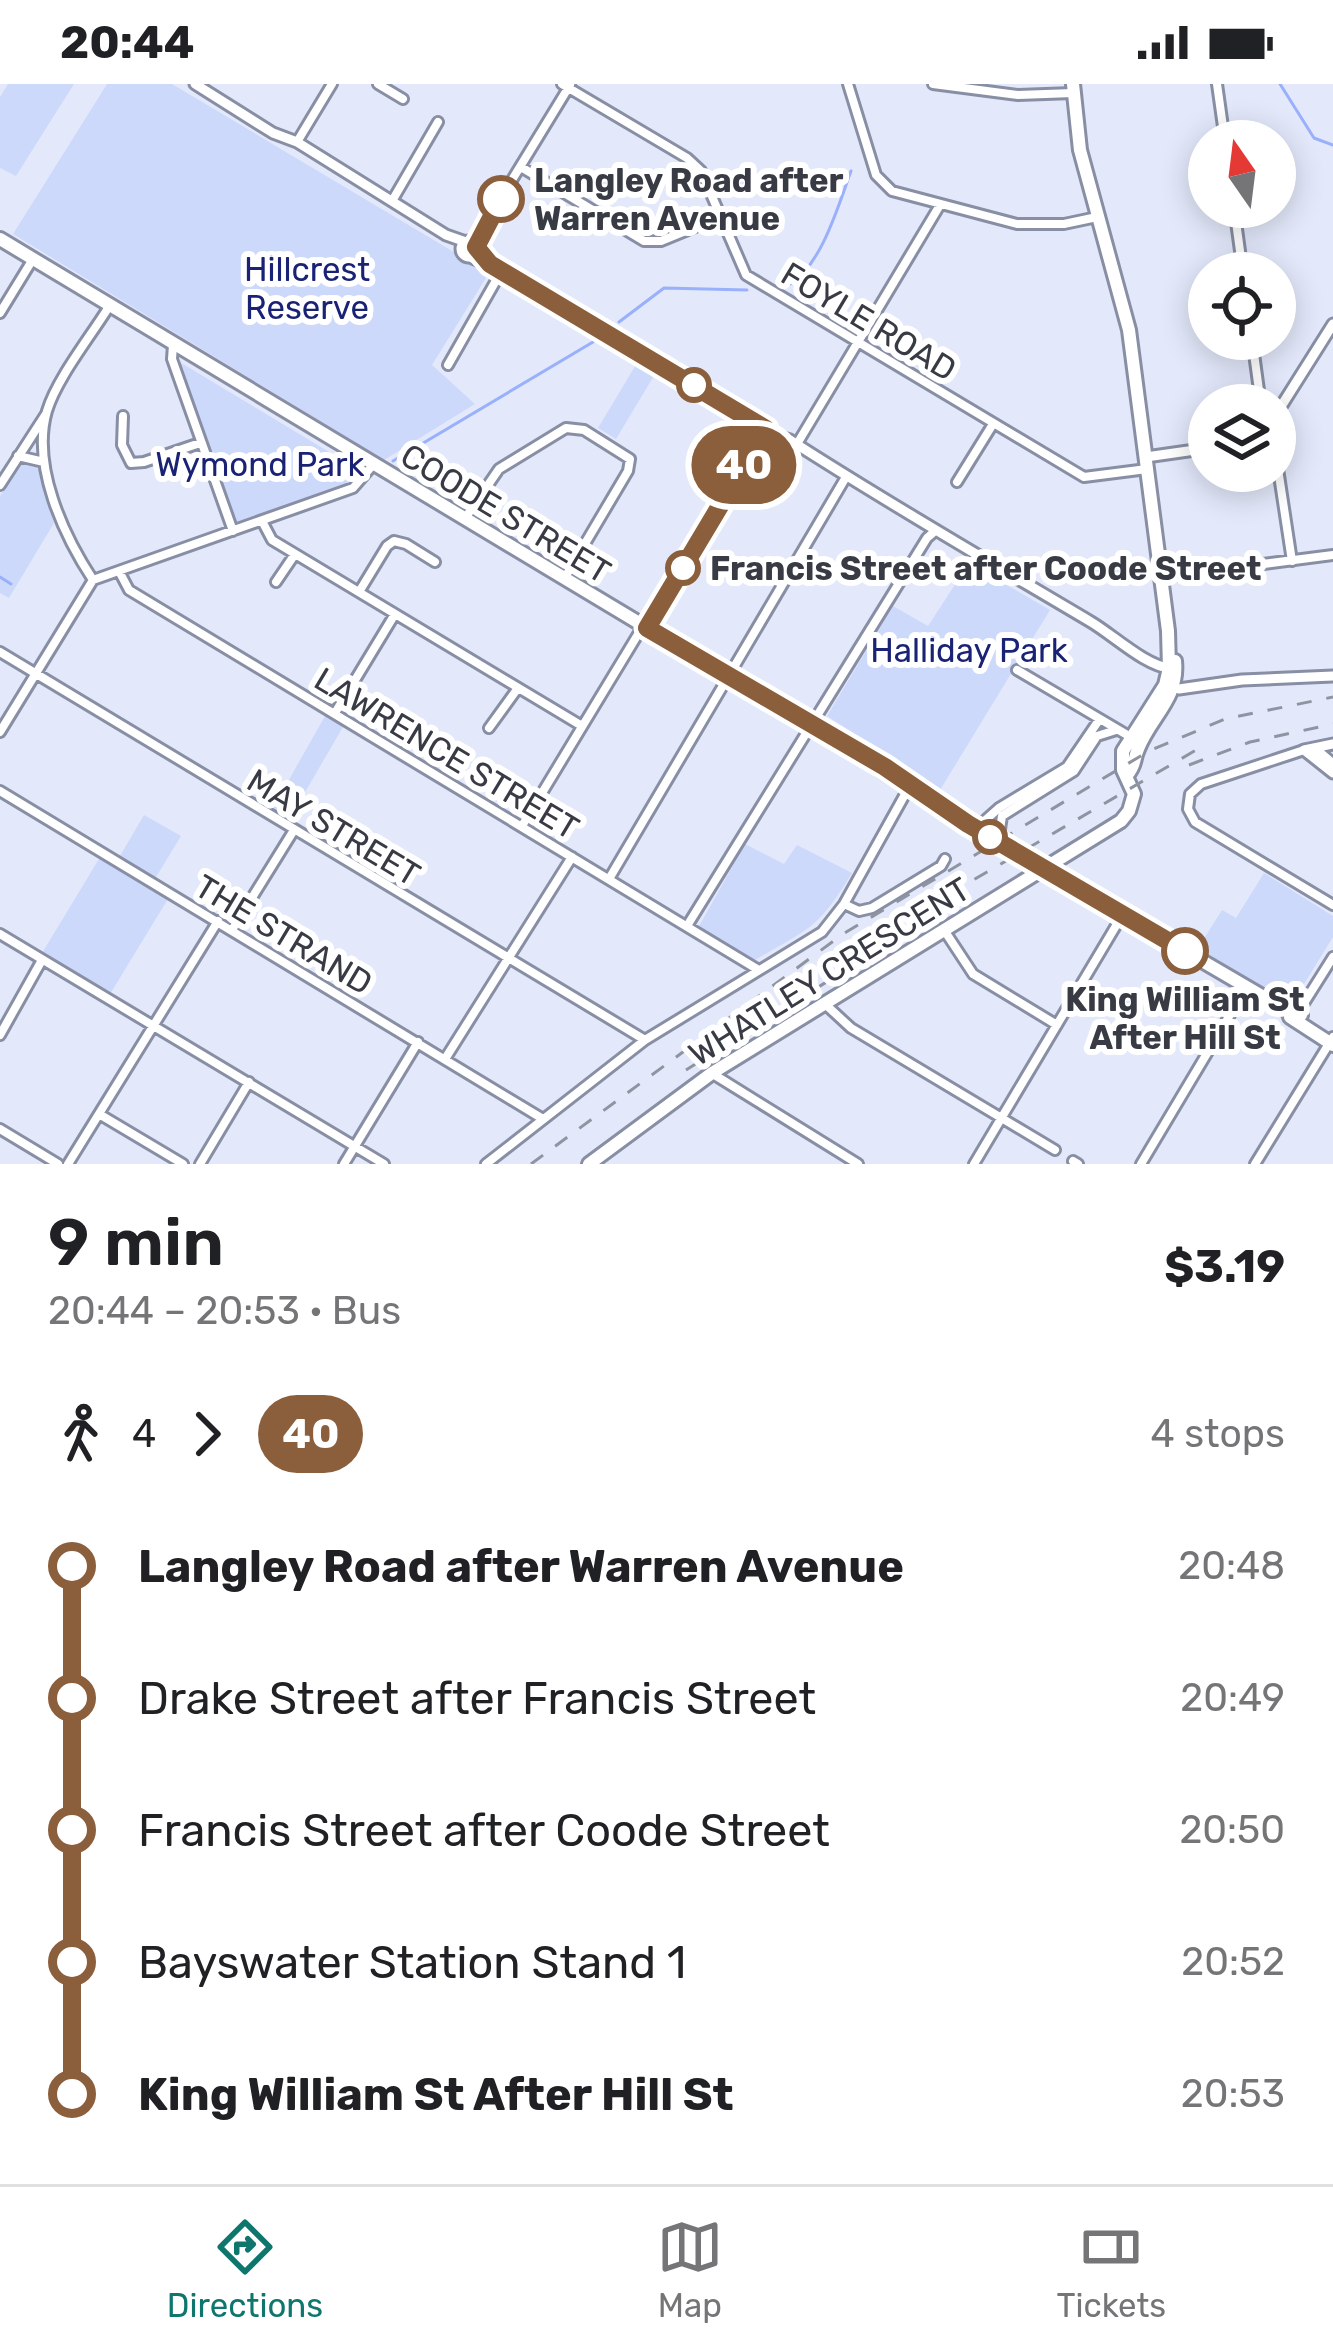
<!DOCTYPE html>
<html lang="en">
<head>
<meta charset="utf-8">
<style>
  :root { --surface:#fff; --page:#f2f2f2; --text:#202124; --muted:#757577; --line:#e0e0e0; --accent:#0f766e }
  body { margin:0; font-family:Rubik,sans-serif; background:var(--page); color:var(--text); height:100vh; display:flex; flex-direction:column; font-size:45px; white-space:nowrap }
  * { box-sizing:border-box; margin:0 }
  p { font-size:39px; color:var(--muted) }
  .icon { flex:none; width:66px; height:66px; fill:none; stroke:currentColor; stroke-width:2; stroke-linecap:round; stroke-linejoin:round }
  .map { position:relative; height:1080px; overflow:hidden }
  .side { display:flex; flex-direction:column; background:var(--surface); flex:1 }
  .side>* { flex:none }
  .badge { padding:0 24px; border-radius:39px; font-size:42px; line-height:78px }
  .needle { width:78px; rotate:346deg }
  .fabs { position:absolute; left:1188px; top:36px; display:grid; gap:24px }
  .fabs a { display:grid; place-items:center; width:108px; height:108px; border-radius:50%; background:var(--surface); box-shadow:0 6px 30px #0003; font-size:60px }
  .map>.badge { position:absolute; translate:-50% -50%; box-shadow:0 0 0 6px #fff }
  .legs { display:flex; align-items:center; gap:18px; height:132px; padding:0 48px; font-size:39px }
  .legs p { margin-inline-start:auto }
  .head { display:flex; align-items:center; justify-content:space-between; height:204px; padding:0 48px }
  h1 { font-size:66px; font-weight:600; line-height:90px }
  ul { padding:0 48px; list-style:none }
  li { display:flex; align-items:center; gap:42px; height:132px; font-size:45px }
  li i { display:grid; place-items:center; width:18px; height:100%; margin:0 15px; background:currentColor }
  li i::after { content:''; width:30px; height:30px; margin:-15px; border:9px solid; border-radius:50%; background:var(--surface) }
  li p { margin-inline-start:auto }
  li:first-child i { background:linear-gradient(#0000 50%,currentColor 0) }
  li:last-child i { background:linear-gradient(currentColor 50%,#0000 0) }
  .status { display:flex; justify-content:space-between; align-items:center; height:84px; padding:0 60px; background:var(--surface); direction:ltr }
  .status svg { height:33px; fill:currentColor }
  .dock { display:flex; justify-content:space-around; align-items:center; height:168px; border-top:3px solid var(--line); background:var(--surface); font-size:33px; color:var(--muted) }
  .dock a { display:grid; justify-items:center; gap:6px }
  .dock .active { color:var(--accent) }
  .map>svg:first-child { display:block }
  .green { fill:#cdd9fb }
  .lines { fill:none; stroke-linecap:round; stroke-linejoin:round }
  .stream { stroke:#99b0fb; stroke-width:3 }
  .minor-casing { stroke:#888fa4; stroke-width:14 }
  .tertiary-casing { stroke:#888fa4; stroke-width:15 }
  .primary-casing { stroke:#888fa4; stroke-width:18 }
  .minor { stroke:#fff; stroke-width:8 }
  .tertiary { stroke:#fff; stroke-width:9 }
  .primary { stroke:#fff; stroke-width:12 }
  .rail { stroke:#8f94a1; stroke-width:3; stroke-dasharray:15 15; stroke-linecap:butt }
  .line-1-casing { stroke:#fff; stroke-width:27 }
  .line-1 { stroke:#8b5e3c; stroke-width:18 }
  .stop-1-dot { fill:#fff; stroke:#8b5e3c; stroke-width:6 }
  .labels { text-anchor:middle; stroke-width:12; stroke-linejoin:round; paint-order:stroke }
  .stop-label { font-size:33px; font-weight:bold; fill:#383b44; stroke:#fff; text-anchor:start }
  .park-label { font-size:33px; fill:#1a2276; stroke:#fff }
  .street-label { font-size:33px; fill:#383b44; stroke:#fff }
</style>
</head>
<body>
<div class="status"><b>20:44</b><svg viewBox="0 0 49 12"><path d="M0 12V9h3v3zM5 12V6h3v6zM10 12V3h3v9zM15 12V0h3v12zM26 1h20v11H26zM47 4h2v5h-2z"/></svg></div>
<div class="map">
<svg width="1333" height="1080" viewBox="0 0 1333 1080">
  <rect width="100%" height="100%" fill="#e3e9fb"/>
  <path class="green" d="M8 0H74L16 92 0 84V13Z
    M107 0H172L489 189 432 281 475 320 384 376 13 150Z
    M178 277 359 386 347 402 235 440 229 434 174 281Z
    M637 279 655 290 616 355 598 344Z
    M31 376 39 381 54 439 9 514 0 509V412L20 377Z
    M969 479 1050 526 940 706 827 632 893 522 928 542Z
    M329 625 347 636 286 741 269 731Z
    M144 731 181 752 153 798 171 810 107 915 39 874 102 770 117 777Z
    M745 760 784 780 797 761 852 789C818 845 810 844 755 876L698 844Z
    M1264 789 1333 832V853L1291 921 1198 864 1222 826 1236 834Z"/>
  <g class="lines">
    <path class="stream" d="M1280 0 1314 54 1333 61
      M790 200C821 182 839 120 851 87
      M619 238 664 204 747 206
      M393 377 593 258
      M0 493 11 500"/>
    <g class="minor-casing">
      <path id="minor" d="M378 0 403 15
        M562 0 687 74 701 87 746 191 1084 393 1147 385
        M848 0 876 91 892 107 1017 140H1064L1097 133
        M933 0 1018 11 1073 9
        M1217 0 1225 57
        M297 58 332 0
        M521 83 644 157H661L722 132
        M392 117 438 38
        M1234 123 1243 189
        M476 163 501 114 570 1
        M0 229 33 175
        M1252 255 1261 321
        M173 261 172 275 233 447
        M448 281 502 186
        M123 332 122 361 131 379 144 378 200 359
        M797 360 940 121
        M1275 365 1292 477
        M18 372 44 378
        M957 398 993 340
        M0 401 46 330
        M466 433 499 385 566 344 584 346 630 375 628 387 564 495
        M262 437 272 456 582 642
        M119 487 129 506 757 885
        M1162 493 1333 471
        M93 496 353 404 373 381
        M93 496C64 452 31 382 47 327 57 294 91 252 110 221
        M276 498 295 470
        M359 508 387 462 394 457 406 460 435 478
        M648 543 766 345
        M0 568 645 956
        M1017 586 1134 655
        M335 629 395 530
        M489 644 518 604
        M0 648 93 496
        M1304 666 1201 700 1190 710 1188 725 1195 738 1333 821
        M0 707 543 1035
        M981 740 999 724 1067 683 1099 636
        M522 742 643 542
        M999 752 1002 732 1074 687 1097 652 1116 646
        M609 795 846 393
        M844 820 859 827 872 824 941 782 945 775
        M687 842 927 454 935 447
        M232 846 294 746
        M944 846 973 890 1057 941
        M0 850 384 1080
        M825 920 851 944 1055 1066
        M1299 927 1333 873
        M0 951 42 876
        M445 975 572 773
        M713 990 858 1080
        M99 1030 183 1080
        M0 1045 58 1080
        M1073 1077 1078 1080
        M68 1080 218 837
        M200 1080 249 998
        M344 1080 418 958
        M486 1080 645 956 822 848 844 820 908 705
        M974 1080 1123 830
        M1141 1080 1246 904
        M1255 1080 1333 953"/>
    </g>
    <g class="tertiary-casing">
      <path id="tertiary" d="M195 0 273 49 297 58 446 151 466 158
        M461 165a8 8 0 1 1 16 0a8 8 0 1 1-16 0Z
        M470 173 502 186 773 351 790 356C889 420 990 478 1091 538 1113 551 1147 583 1170 584
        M1275 332 1333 240
        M1146 373 1209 364
        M1166 601 1179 605 1242 596 1333 592
        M1314 664 1333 680
        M1304 666 1333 689
        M1304 666 1333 660"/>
    </g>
    <g class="primary-casing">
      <path id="primary" d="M0 155 862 673 920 712 933 715
        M1127 691C1136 681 1133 676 1138 665 1150 633 1179 615 1175 577
        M928 711 968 740 1291 929
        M1295 926 1301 931 1296 937 1290 933Z
        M1296 937 1333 961
        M589 1080 712 989 1121 737 1129 727 1134 710 1123 686V667L1165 601 1169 584 1168 547 1129 246 1080 66 1073 0"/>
    </g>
    <use href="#minor" class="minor"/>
    <use href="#tertiary" class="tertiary"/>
    <use href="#primary" class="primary"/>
    <path class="rail" d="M1189 681 1250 658 1333 640
      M819 886 1203 662
      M686 986 844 887
      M531 1080 843 850 1149 667 1225 635 1333 613"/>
  </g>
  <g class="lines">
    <g class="line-1-casing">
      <path id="line-1" d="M501 115 476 163 490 180 766 345 647 544 885 683 968 740 1185 867"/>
    </g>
    <use href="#line-1" class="line-1"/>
  </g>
  <g class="stop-1-dot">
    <circle cx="501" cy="115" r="21"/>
    <circle cx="694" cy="301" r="15"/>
    <circle cx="683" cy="484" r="15"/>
    <circle cx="990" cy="753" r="15"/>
    <circle cx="1185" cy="867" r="21"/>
  </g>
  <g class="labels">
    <g class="stop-label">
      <text x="534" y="108">Langley Road after<tspan x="534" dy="38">Warren Avenue</tspan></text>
      <text x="710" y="496">Francis Street after Coode Street</text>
      <text x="1185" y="927" text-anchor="middle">King William St<tspan x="1185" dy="38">After Hill St</tspan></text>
    </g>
    <g class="park-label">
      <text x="307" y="197">Hillcrest<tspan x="307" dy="38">Reserve</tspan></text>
      <text x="260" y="392">Wymond Park</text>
      <text x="969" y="578">Halliday Park</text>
    </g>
    <g class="street-label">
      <text transform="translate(869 237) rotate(31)" y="12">FOYLE ROAD</text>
      <text transform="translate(506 429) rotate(31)" y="12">COODE STREET</text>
      <text transform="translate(447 669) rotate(31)" y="12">LAWRENCE STREET</text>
      <text transform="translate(334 743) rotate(31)" y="12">MAY STREET</text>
      <text transform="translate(284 850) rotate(31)" y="12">THE STRAND</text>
      <text transform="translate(829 887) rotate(-32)" y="12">WHATLEY CRESCENT</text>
    </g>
  </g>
</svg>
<div class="fabs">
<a><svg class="needle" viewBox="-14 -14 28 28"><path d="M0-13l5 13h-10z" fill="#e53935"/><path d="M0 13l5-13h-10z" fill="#757577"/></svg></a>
<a><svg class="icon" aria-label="locate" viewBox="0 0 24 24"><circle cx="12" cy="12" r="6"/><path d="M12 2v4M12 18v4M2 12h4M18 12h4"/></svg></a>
<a><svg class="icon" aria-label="layers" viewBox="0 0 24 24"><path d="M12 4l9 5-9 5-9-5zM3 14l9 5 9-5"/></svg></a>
</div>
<b class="badge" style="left:744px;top:381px;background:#8b5e3c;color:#fff">40</b>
</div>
<section class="side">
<div class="head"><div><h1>9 min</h1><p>20:44 – 20:53 · Bus</p></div><b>$3.19</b></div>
<div class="legs"><svg class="icon" aria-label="walk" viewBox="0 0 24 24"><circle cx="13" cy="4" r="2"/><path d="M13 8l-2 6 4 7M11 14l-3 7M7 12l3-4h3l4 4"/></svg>4<svg class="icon" aria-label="forward" viewBox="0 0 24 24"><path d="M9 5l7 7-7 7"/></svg><b class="badge" style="background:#8b5e3c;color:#fff">40</b><p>4 stops</p></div>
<ul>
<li><i style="color:#8b5e3c"></i><b>Langley Road after Warren Avenue</b><p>20:48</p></li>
<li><i style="color:#8b5e3c"></i><span>Drake Street after Francis Street</span><p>20:49</p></li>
<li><i style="color:#8b5e3c"></i><span>Francis Street after Coode Street</span><p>20:50</p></li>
<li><i style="color:#8b5e3c"></i><span>Bayswater Station Stand 1</span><p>20:52</p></li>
<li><i style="color:#8b5e3c"></i><b>King William St After Hill St</b><p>20:53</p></li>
</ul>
</section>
<nav class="dock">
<a class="active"><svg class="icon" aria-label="directions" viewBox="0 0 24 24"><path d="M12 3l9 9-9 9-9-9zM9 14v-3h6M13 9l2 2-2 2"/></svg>Directions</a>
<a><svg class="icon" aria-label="map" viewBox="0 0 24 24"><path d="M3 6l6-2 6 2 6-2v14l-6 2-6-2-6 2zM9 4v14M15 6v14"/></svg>Map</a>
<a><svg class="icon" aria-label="tickets" viewBox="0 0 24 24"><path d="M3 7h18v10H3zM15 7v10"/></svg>Tickets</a>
</nav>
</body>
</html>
